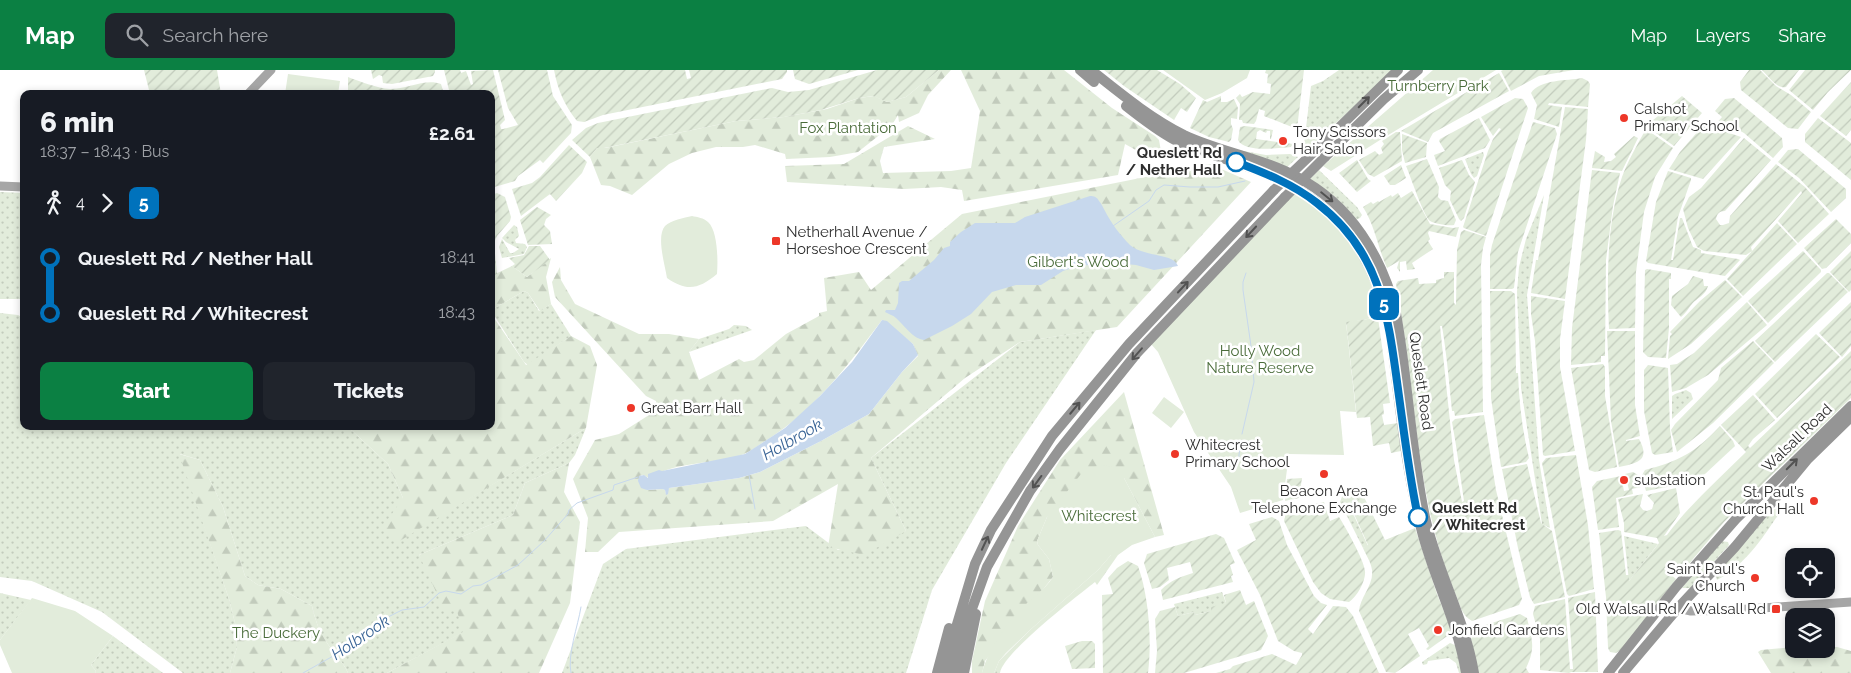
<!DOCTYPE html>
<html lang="en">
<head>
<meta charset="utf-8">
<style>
  :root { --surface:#171b24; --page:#20242c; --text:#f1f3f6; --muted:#9ea1a6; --accent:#0b8043 }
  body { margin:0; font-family:Raleway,sans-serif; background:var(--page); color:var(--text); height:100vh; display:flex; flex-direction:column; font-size:19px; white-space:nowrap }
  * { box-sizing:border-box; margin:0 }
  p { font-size:16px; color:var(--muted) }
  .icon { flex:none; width:28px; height:28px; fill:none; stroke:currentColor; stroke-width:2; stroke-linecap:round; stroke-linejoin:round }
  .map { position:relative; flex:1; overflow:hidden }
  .panel { position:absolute; left:20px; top:20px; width:475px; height:340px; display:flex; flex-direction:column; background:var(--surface); border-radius:10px; box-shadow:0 2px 8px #0003 }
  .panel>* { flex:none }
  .badge { padding:0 10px; border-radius:8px; font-size:18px; line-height:32px }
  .buttons { position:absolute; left:1785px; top:478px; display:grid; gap:10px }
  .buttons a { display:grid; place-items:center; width:50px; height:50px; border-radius:10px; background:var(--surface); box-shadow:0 2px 8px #0003; font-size:25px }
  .map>.badge { position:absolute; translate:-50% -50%; box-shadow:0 0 0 2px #fff }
  .legs { display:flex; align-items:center; gap:8px; height:55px; padding:0 20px; font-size:16px }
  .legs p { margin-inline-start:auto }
  .overview { display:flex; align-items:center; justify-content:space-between; height:85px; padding:0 20px }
  h1 { font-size:28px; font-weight:800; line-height:38px }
  .button { display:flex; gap:10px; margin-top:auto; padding:10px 20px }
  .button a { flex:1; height:58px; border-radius:10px; background:var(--accent); color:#fff; font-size:20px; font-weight:800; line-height:58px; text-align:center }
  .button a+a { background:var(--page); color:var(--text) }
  ul { padding:0 20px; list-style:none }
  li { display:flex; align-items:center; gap:18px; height:55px; font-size:19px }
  li i { display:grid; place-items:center; width:8px; height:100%; margin:0 6px; background:currentColor }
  li i::after { content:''; width:12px; height:12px; margin:-6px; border:4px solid; border-radius:50%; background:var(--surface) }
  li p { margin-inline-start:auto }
  li:first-child i { background:linear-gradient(#0000 50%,currentColor 0) }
  li:last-child i { background:linear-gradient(currentColor 50%,#0000 0) }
  header { display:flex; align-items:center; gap:30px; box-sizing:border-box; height:70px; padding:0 25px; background:var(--accent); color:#fff }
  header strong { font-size:24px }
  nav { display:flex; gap:28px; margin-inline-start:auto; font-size:18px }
  .search { width:350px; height:45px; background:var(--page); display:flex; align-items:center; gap:12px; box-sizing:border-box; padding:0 18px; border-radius:10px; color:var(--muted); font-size:19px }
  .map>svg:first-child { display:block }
  .grass { fill:url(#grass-dots) }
  .forest { fill:url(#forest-firs); fill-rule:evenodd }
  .park { fill:#e2ecdb }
  .garden { fill:url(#garden-furrows) }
  .water { fill:#c7d8ed }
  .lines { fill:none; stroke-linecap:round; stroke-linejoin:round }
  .stream { stroke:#c7d8ed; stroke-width:1 }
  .major { stroke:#a6a6a6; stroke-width:9 }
  .highway { stroke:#959595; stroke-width:10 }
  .highway-bridge { stroke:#959595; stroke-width:10 }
  .oneway { stroke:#525252 }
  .line-1-casing { stroke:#fff; stroke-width:11 }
  .line-1 { stroke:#0072bc; stroke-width:8 }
  .poi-dot { fill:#ed3728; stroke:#fff; stroke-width:2 }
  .stop-1-dot { fill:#fff; stroke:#0072bc; stroke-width:2.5 }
  .labels { text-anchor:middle; stroke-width:5; stroke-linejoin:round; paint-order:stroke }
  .park-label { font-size:15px; fill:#4a6c3a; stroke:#fff }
  .poi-label { font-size:15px; fill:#2e2e2e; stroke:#fff; text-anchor:start }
  .stop-label { font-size:15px; font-weight:bold; fill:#2e2e2e; stroke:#fff; text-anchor:end }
  .street-label { font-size:15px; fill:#2e2e2e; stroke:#fff }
  .water-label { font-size:16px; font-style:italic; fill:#386395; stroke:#fff }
</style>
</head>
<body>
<header>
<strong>Map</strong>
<div class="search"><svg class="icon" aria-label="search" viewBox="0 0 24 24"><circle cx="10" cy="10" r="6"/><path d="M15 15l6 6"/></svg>Search here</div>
<nav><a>Map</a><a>Layers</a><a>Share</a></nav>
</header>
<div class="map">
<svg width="1851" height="603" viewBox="0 0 1851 603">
  <defs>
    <pattern id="grass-dots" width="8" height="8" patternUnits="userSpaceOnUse" patternTransform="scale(1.25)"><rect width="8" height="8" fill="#e2ecdb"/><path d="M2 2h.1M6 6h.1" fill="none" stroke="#c2cbbc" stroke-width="1.8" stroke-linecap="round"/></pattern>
    <pattern id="forest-firs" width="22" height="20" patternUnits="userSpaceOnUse" patternTransform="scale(1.25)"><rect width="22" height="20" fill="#e2ecdb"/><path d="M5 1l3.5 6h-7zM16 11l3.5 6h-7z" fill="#c2cbbc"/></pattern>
    <pattern id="garden-furrows" width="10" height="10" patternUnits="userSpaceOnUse" patternTransform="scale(1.25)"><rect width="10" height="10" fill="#e2ecdb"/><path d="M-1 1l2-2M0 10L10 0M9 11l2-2" fill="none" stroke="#c2cbbc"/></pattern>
  </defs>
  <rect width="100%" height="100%" fill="#fff"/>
  <path class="grass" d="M1339 0H1394L1303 83 1311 16 1323 11Z
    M1232 79 1266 85 1290 84 1298 87 1285 99Z
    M1483 82 1484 85 1477 106 1474 108 1471 104 1465 89Z
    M1319 100 1357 137 1362 145 1360 148 1356 150 1308 111Z
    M0 122 24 123 23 229H0Z
    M1544 125 1527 225 1539 390 1550 458 1542 454 1521 318 1517 222 1519 197 1526 169Z
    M514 155 517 157 519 166 515 170 516 173 525 174 527 177 524 184 502 188 499 177 502 169 510 183H513L519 179 506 172 502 168Z
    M524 221 528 223 539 241 551 234 571 266 528 295 524 292 492 242 493 239Z
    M0 243 18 245 24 248V356H347L388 394 403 428 398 471 586 358 575 385 569 393 525 413 513 445 419 485 457 540 464 562 387 603H348C344 593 337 588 332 580 321 565 316 554 312 536L281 519 258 515 245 506 223 437 200 390 180 384 229 529 236 557 237 577 230 603H183L102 542 32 511 0 507Z
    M734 255 746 256 752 260 689 282 699 269 729 259Z
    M1096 260 1006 393 932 520 906 603H562L603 494 626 479 806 456 838 480 906 461 871 388 1020 272Z
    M1686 320 1691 323 1693 329 1672 349V326L1675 324Z
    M1361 420 1364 427 1350 432V437L1368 476 1363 478 1340 432 1343 424Z
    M1770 439H1776L1778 445C1762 469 1744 496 1717 510L1715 504Z
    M1624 466 1658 474 1629 511Z
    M1721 471 1728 472 1729 475 1690 518H1682Z
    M1222 522 1226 533 1211 541 1195 545 1194 542 1178 546 1174 534Z
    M0 523 31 530 0 570Z
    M113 566 163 603H95L96 601 91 595Z
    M1450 573 1457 576 1462 603H1459L1456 593 1449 588 1428 591 1427 594 1423 595 1422 592Z"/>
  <path class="forest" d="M939 0H951L928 25 919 43 899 52 898 45 892 55 858 82 830 87 786 89 785 84 755 75 743 77H716L692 83 669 94 632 125 610 116 601 115 590 87 597 78H605L736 51 784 47 827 39 859 28 874 26 887 32 906 27Z
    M961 0H1064L1112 38 1155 66 1159 70 1162 87 1152 89 1125 74 1118 105 964 131 962 120 941 117 904 119 787 112 785 96 844 94 908 56 935 69 884 77 880 91 883 103 951 101 971 98 980 41Z
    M1210 94 1251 112 1117 257 1020 272 965 308 871 388 906 461 864 485 828 477 838 414 773 451 619 462 598 482H585L588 448 573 409 595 370 619 364 657 340 656 331 646 326 555 227 552 212 560 197 561 210 575 234 639 264H669L699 269 689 282 699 310 739 289 744 292 754 290 786 264 819 246V243L827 241 824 208 859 202 871 220 962 144ZM882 250 913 274 918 286 902 302 869 344 821 371 760 402 739 408 669 418 666 424 665 420 662 419 647 420 639 409V406L643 405 649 408C675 391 715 395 744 384 752 381 760 374 767 370 816 339 848 295 882 250Z
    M551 188 546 207 551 234 540 241 528 223 524 221 493 239 492 245 526 295 571 266 590 276 597 295 586 358 398 472 384 455 403 428 388 394 347 356H491V206L512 196 527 207Z
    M1124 322 1164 465 1155 467 1124 408 1047 447 1037 471 1038 475 1049 489 1053 507 985 591 982 603H972V591L985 531 1018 456 1060 390Z
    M179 384 200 390 223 437 245 506 258 515 281 519 312 536C316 554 321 565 332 580 337 588 344 593 348 603H230L237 577 236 557 229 529Z
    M569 393 564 422 580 452 570 533 539 603H387L463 562 457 541 444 539 419 485 513 445 525 413Z
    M1111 485H1118L1097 515 1095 512C1076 527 1003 583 1000 603H994L999 591 1030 560 1098 500Z
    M1794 577V579H1826V577H1837L1851 581V603H1771L1758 582 1761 580Z"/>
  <path class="park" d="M1163 0H1250L1247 8 1222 23 1205 30Z
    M1433 0H1496L1380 70 1331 101 1323 96Z
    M288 4 340 11 338 24H285Z
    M1294 123C1307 132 1336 152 1346 165 1361 186 1371 211 1381 235L1372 248 1346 253 1356 342 1340 341 1344 385 1289 384 1283 430 1240 443 1231 417 1194 362 1158 282 1151 274Z
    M692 146C697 147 704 148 708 152 718 161 718 191 717 204 699 219 687 222 667 208 665 195 656 166 665 156 671 150 684 148 692 146Z
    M1164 327 1184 342 1171 358 1152 343Z
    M1103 395 1113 397 1124 408 1155 467 1132 475 1118 485H1111L1098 500 1030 560 1006 583 999 591 994 603H982C987 583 1003 559 1017 543 1029 530 1044 521 1053 507L1049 489 1038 475 1037 471 1047 447 1085 399Z
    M32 528 75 541 113 566 91 595 96 601 95 603H12L0 575V570Z"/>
  <path class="garden" d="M144 0H217L221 24H150Z
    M371 0H435V2L433 6 392 14 383 13 382 6 379 5 373 9Z
    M444 0H460L461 3 466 1 471 15 473 14 471 1 493 0 505 50 500 55 501 59H503L518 55 508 38 498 0H547L553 26 572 55 571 63 543 93 540 90 518 106 515 111 491 118V24H450Z
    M554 0H685L687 9 691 8 689 0H787V2L782 9 603 45 584 52 577 51C564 35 558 20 554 0Z
    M793 0H858L809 14 795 9Z
    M877 0H939L906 27 891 31 887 32 873 26 859 28 821 40 784 47 736 51 604 78H597L590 87 572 70 586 58 598 53 772 18 788 22 809 20Z
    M1104 0H1157L1180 14 1196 28 1187 42 1181 38 1174 50 1124 16Z
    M1266 0H1304L1297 59 1264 46 1265 41 1259 39 1256 51 1254 54 1243 53 1242 50H1239L1240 34 1236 28 1240 24 1242 27 1253 22 1270 24 1271 14 1267 13 1268 4 1265 3Z
    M1503 0H1574L1539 6 1511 21 1501 1Z
    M1749 0H1760L1776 16 1791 25 1811 42 1798 59 1788 58 1741 20 1740 12Z
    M1762 0H1799L1786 17C1777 19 1769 7 1762 0Z
    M1805 0H1851L1828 22 1813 40 1789 20Z
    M1499 3 1509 21 1433 63 1428 72 1401 61Z
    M348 7C361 12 377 18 390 19 407 19 426 8 441 14L444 24H348Z
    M1582 8 1588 11 1590 14 1588 37 1549 33 1548 35 1562 37 1559 57 1534 49 1537 35 1531 23C1540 9 1567 11 1582 8Z
    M1851 12V60L1846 66 1820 46Z
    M1221 26V32H1227L1234 29 1238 38 1237 49 1231 48V54L1233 59 1231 70 1229 72 1209 67 1190 58 1203 30 1207 32Z
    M1682 26 1702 43 1674 76 1646 56Z
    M1515 28 1523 29 1528 38 1486 166 1464 158 1463 157 1488 81 1493 69 1501 59 1499 58 1493 66 1481 47Z
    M1734 28 1782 68 1783 77 1773 88 1744 63 1735 58 1715 55 1722 47 1715 41 1725 29Z
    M1565 37 1588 39 1586 70 1565 229 1531 223 1536 190H1538Z
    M1479 48 1490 70 1485 78 1438 96 1434 85 1445 81 1439 71 1440 69Z
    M1818 48 1851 73V110L1805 72V64Z
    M1533 52 1555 58 1557 64 1518 182 1514 218 1512 219H1490V185L1492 175Z
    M1706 52 1712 57 1741 67 1703 109 1669 99 1680 82Z
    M1245 56 1273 60 1271 69H1270V61H1267L1266 63 1260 60 1257 62 1256 69 1293 74 1291 77C1279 78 1244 83 1238 70L1240 57Z
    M1646 59 1673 78 1655 107 1644 142 1636 202 1635 258 1609 259C1607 213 1606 154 1622 107 1627 93 1638 73 1646 59Z
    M1396 62H1400L1402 91 1374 107 1368 104 1359 90 1375 81 1379 85 1383 83 1381 78 1384 74 1382 71Z
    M1402 64 1427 73 1426 87 1405 93 1402 80Z
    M1634 66 1638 68 1622 101 1592 98 1595 81 1605 87 1604 92 1611 91 1616 87 1614 84Z
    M1744 68 1771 90 1725 141C1719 141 1717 144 1716 149L1720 155H1723L1729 153 1730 146 1776 94 1805 117 1829 144 1798 173 1778 151 1802 123 1801 121 1751 177 1752 181 1746 185 1704 181 1697 177 1688 158 1683 139 1689 127 1701 118Z
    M569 75 587 92 582 103 556 131 550 124 521 146 512 119 532 113 540 107Z
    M1798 79 1846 119V128L1831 142 1799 108 1778 92 1788 80Z
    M1427 89 1439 117 1438 127 1441 130 1448 131 1456 150 1454 155C1448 156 1436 154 1430 151 1424 147 1410 105 1406 96Z
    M1357 90 1368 109 1371 111 1357 122 1339 103Z
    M1462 90 1469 105 1475 112 1464 148 1461 151 1459 149 1450 130 1451 121 1445 115 1439 98Z
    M1401 95 1406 108 1395 115H1390L1384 106Z
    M1592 100 1620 103 1613 136 1606 190 1605 286H1601V292L1571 295 1572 258Z
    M1668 101 1691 108V110L1678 147 1671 190H1673L1680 148H1682L1693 177 1701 180V183L1738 189 1740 190 1725 206 1648 193 1646 191 1656 132Z
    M1412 121 1430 154 1453 158 1459 157 1456 167 1429 161 1428 163 1430 169 1428 171 1433 179 1412 193 1415 199 1407 200 1406 191 1400 192V202L1397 198 1399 191 1387 198C1378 178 1375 156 1363 137L1371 132 1373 134 1378 131 1379 132 1391 125 1392 127 1398 123 1401 128Z
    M497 123 505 127 511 147 510 151 497 166 494 173 497 204 491 206V125Z
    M537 137 551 145 546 149 544 155 550 161 552 174 528 175 520 150Z
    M1836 149 1851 164V173L1826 198 1822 199 1804 178Z
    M1777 153 1797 174 1743 226 1727 209Z
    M1464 160 1486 167 1483 178 1481 195 1483 342 1455 346 1454 341H1452C1449 311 1447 287 1442 256H1440L1454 390 1462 432 1464 431C1460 405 1457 378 1452 352L1455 349 1484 345 1496 420 1522 529 1519 535 1472 551C1461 545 1460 534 1455 523 1414 425 1416 317 1396 214L1398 211 1418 208 1419 214 1436 213V210L1444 208V202H1454V233L1456 235 1457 180 1461 162Z
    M529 176H540L550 190 527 207 512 196 515 194 509 188 524 185Z
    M1803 181 1821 200V202L1768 253 1748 231Z
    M1851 181V220L1849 222 1830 202Z
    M1647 199 1671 203V209H1669V258L1666 288 1648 287 1643 282 1645 200Z
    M1827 203H1829L1848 222 1775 292 1755 271Z
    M1693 206 1703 209 1704 216H1708C1706 225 1697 228 1692 234 1688 239 1686 243 1681 247L1671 235 1672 226 1688 214Z
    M1725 210 1742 227 1691 274 1668 289 1670 266 1672 264 1670 262 1700 231Z
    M1490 221H1511L1515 224 1516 303H1518C1519 331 1522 360 1529 388L1526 392 1501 397 1491 328Z
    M1531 226 1565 231 1560 269V297L1575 381 1545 386 1543 385 1535 271 1531 244Z
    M1747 232 1767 255 1708 305 1686 318 1672 322 1670 295 1677 294 1694 283Z
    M1851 232V276L1842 287 1819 263Z
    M1375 248H1378L1390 333 1383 334 1384 344 1382 345 1384 355 1398 353 1401 381 1391 383 1389 373 1373 376 1370 347 1357 348 1346 252Z
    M1607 261H1635V335L1640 366 1626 370V371L1639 369C1651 391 1637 393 1619 397L1611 351Z
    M1816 264 1840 287 1777 348 1755 324Z
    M1753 271 1774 293 1713 353 1677 382 1671 360 1675 354 1718 310 1721 298Z
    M1851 281V328L1747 429 1724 452 1683 501 1671 491 1664 499 1676 509 1621 580 1616 583 1610 582 1608 578 1606 527 1599 463 1618 460 1621 461 1626 505H1629V511L1659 473 1657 468 1624 462V453L1618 429 1643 424 1640 436 1643 440 1647 441 1652 439 1654 433 1647 425 1676 418 1680 443 1664 466 1667 465C1689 435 1719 409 1746 382L1721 355 1753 325 1775 350 1753 369 1748 376 1750 378Z
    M1603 294 1605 297V326L1617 397 1595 402 1589 400 1571 298Z
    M1648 295 1668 298 1670 359 1673 382 1655 385 1652 383 1644 341V300Z
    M1720 356 1733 371 1735 376 1705 404 1672 416 1646 421 1642 405 1645 400C1679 391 1695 383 1720 356Z
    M1576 385 1588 455 1594 519 1569 526 1567 524 1542 393 1546 388Z
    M1527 394 1541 453 1552 461 1565 527 1534 534 1530 527 1518 478 1502 399Z
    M1633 402 1638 405 1641 417 1632 419 1633 424 1616 428 1619 457 1598 460 1592 417 1597 411 1621 406 1624 421 1629 420 1625 404Z
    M1302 408 1299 428 1285 431 1287 409Z
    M1364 427 1385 470 1415 458 1437 524 1451 559 1450 564 1428 580 1426 579 1429 576 1419 558 1408 564 1420 586 1395 603 1386 602 1359 541C1360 527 1374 515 1372 500 1371 492 1366 485 1363 478L1368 475 1350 435V432Z
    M1324 432 1330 451 1339 447C1346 458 1364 490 1365 501 1366 511 1357 527 1349 532L1330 529 1321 523 1313 512 1284 451 1286 441Z
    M1272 447 1279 451 1287 475 1314 526 1321 533 1327 535 1308 559 1313 564 1333 536 1346 537 1353 546 1379 603H1216L1230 599 1233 596 1272 584 1296 595 1302 585V583L1294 581 1278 571 1260 525 1237 480 1256 470 1249 454Z
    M1216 464 1224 468 1235 493 1230 495 1233 505 1231 506 1233 512 1163 530 1161 520C1171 510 1180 507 1193 503L1190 492 1167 498 1169 510 1160 517 1152 519 1144 493 1147 484Z
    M1128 491 1138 496C1149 527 1152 571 1148 603H1103L1102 525 1113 524 1108 508 1117 498Z
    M1240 520 1246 535 1254 531 1268 566 1261 580 1184 603H1155L1157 581 1155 549 1160 541 1175 537 1178 546 1194 542 1195 545 1211 541V537L1226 533 1224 525Z
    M1595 522 1598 602H1571L1569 603 1540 600V569L1533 544 1535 536 1565 529 1570 599H1573L1568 528Z
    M1520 544 1527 548C1532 569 1536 578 1526 598L1529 603H1478L1471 569 1476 558Z
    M1082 571H1092L1095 574V598L1072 599 1065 576Z"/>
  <path class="water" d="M1090 126C1094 126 1097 127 1099 131 1102 134 1103 138 1105 141 1111 153 1121 166 1130 175 1143 187 1174 183 1178 196L1154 200 1136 195 1113 193 1078 196 1063 201 1041 215H1016L992 222 971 244 952 256 924 270C913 269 904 255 896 248 893 245 888 244 885 242L886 240H895L898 233 899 213 902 211H909L934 190 944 178 950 176V172L961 162 975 153H1015L1025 147Z
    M882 250 887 251 913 274 918 285 902 302 869 344 821 371 760 402 739 408 669 418 668 424 666 425 665 420 662 419 647 420 641 418 638 411 639 406 644 405 648 408V404L659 400 662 401 745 384 785 358 820 326 852 292Z"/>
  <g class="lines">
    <path class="stream" d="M1113 156 1149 131 1156 120 1164 115 1190 117H1218L1245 111
      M1242 364 1254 312 1251 276 1243 220V212L1246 203
      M1238 393 1240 377
      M749 405 755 439
      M303 603 335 585 345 574 366 559 373 556 382 550 402 540 424 537 439 523 446 521 461 524 473 516 481 515 518 495 544 471 568 444 569 440 577 433 613 420 614 415 638 407
      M571 603C567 585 578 556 581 537"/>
    <path class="major" d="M248 24 271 0
      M0 116 24 117
      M1678 538 1691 541 1734 540 1851 532"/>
    <path class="highway" d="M1080 0 1094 12
      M1091 0C1120 23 1150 48 1184 65 1220 82 1262 88 1297 107 1351 135 1382 186 1396 243 1408 311 1411 380 1425 447 1437 501 1465 549 1474 603
      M1126 36C1143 49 1160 63 1179 72 1209 85 1241 93 1272 106 1339 135 1373 185 1389 254 1399 322 1404 391 1421 458 1433 507 1458 552 1466 603
      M1317 79 1398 0
      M1325 87 1384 29 1418 0
      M937 603 949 558
      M946 603 955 561 975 494 991 460 1052 366 1129 274 1274 120
      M954 603 964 561 987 497 1030 421 1060 379 1137 283 1285 127
      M964 603 976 544
      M1608 603 1676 517 1736 449 1851 336
      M1623 603 1678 538 1735 477 1807 390 1851 347"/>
    <path class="highway-bridge" d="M1274 120 1317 79
      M1285 127 1325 87"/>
  </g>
  <defs><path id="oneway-shaft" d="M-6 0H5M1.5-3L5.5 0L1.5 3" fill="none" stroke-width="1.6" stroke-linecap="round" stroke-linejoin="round" transform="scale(1.25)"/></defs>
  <g class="oneway">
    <use href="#oneway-shaft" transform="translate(1364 32) rotate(-45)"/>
    <use href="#oneway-shaft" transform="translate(1327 127) rotate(39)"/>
    <use href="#oneway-shaft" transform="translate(1251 162) rotate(133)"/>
    <use href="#oneway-shaft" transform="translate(1183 217) rotate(-47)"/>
    <use href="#oneway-shaft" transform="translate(1137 284) rotate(131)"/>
    <use href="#oneway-shaft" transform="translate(1075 338) rotate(-50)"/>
    <use href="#oneway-shaft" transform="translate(1792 394) rotate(-45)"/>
    <use href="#oneway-shaft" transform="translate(1037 412) rotate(126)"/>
    <use href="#oneway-shaft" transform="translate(985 473) rotate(-65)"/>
  </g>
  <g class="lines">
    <g class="line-1-casing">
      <path id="line-1" d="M1236 92C1265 103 1293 114 1317 133 1381 182 1388 245 1398 319 1404 362 1409 405 1418 447"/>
    </g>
    <use href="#line-1" class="line-1"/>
  </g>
  <g class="poi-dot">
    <circle cx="1624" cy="48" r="5"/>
    <circle cx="1283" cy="71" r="5"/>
    <rect x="771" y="166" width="10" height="10" rx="2.5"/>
    <circle cx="631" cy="338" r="5"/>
    <circle cx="1175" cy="384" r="5"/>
    <circle cx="1324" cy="404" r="5"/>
    <circle cx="1624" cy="410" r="5"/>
    <circle cx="1814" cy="431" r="5"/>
    <circle cx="1755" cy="508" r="5"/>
    <rect x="1771" y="534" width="10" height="10" rx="2.5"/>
    <circle cx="1438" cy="560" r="5"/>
  </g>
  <g class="stop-1-dot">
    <circle cx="1236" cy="92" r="9"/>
    <circle cx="1418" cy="447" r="9"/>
  </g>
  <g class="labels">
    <g class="park-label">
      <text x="1438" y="21">Turnberry Park</text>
      <text x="848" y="63">Fox Plantation</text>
      <text x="1078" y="197">Gilbert's Wood</text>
      <text x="1260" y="286">Holly Wood<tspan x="1260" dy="17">Nature Reserve</tspan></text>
      <text x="1099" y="451">Whitecrest</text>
      <text x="276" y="568">The Duckery</text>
    </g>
    <g class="poi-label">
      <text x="1634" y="44">Calshot<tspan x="1634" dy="17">Primary School</tspan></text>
      <text x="1293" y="67">Tony Scissors<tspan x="1293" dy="17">Hair Salon</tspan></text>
      <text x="786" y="167">Netherhall Avenue /<tspan x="786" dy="17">Horseshoe Crescent</tspan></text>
      <text x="641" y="343">Great Barr Hall</text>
      <text x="1185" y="380">Whitecrest<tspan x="1185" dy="17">Primary School</tspan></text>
      <text x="1634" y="415">substation</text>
      <text x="1324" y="426" text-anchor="middle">Beacon Area<tspan x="1324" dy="17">Telephone Exchange</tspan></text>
      <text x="1804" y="427" text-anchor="end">St. Paul's<tspan x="1804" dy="17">Church Hall</tspan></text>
      <text x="1745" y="504" text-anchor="end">Saint Paul's<tspan x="1745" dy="17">Church</tspan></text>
      <text x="1766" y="544" text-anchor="end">Old Walsall Rd / Walsall Rd</text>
      <text x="1448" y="565">Jonfield Gardens</text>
    </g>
    <g class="stop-label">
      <text x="1222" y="88">Queslett Rd<tspan x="1222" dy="17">/ Nether Hall</tspan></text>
      <text x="1432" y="443" text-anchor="start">Queslett Rd<tspan x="1432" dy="17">/ Whitecrest</tspan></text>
    </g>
    <g class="street-label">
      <text transform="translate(1421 311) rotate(82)" y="5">Queslett Road</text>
      <text transform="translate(1797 368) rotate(-44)" y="5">Walsall Road</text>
    </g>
    <g class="water-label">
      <text transform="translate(792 369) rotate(-30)" y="6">Holbrook</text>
      <text transform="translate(360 567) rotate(-34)" y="6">Holbrook</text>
    </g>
  </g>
</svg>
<div class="buttons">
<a><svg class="icon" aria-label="locate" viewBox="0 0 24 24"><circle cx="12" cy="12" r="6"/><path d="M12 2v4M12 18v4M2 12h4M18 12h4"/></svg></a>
<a><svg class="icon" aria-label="layers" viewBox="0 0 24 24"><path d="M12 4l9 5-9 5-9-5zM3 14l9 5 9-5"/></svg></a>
</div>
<b class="badge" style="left:1384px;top:234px;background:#0072bc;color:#fff">5</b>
<section class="panel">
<div class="overview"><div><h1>6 min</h1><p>18:37 – 18:43 · Bus</p></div><b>£2.61</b></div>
<div class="legs"><svg class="icon" aria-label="walk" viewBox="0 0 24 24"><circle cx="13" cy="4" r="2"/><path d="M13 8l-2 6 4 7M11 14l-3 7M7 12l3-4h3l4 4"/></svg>4<svg class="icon" aria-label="forward" viewBox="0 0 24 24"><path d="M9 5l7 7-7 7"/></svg><b class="badge" style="background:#0072bc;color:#fff">5</b></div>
<ul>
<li><i style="color:#0072bc"></i><b>Queslett Rd / Nether Hall</b><p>18:41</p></li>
<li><i style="color:#0072bc"></i><b>Queslett Rd / Whitecrest</b><p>18:43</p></li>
</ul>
<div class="button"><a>Start</a><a>Tickets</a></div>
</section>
</div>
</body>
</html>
